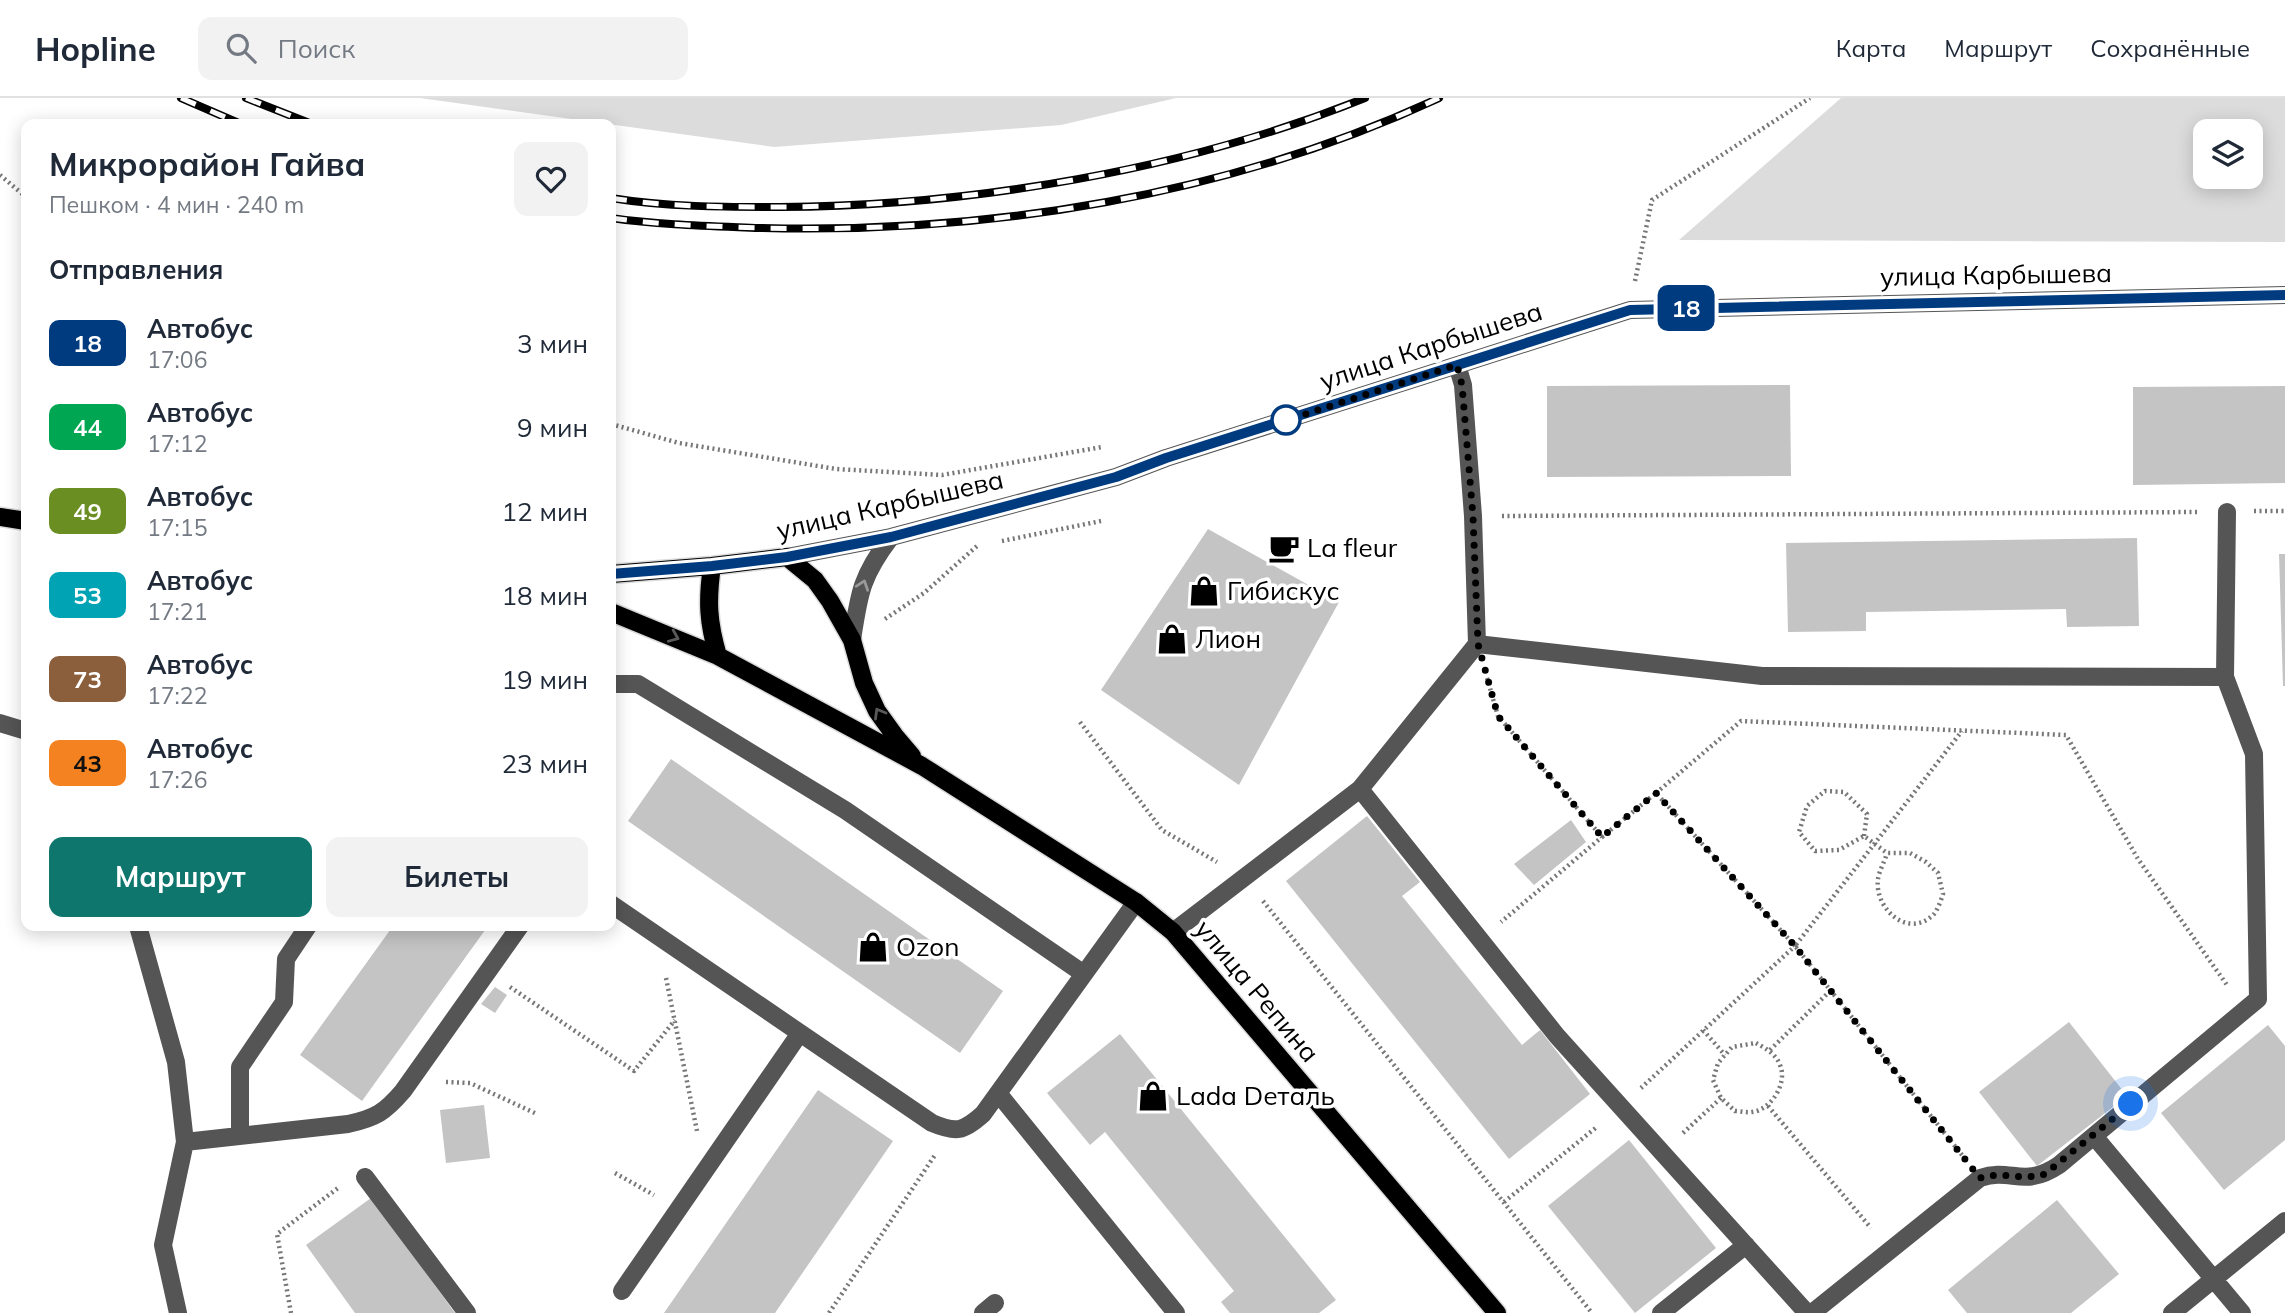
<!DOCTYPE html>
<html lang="ru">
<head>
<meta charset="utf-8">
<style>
  :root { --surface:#fff; --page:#f2f2f3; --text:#1f2937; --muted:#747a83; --line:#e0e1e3; --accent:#0f766e }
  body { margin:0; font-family:Mulish,sans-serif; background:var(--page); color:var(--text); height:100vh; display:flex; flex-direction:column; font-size:26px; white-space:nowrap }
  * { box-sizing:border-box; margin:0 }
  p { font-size:23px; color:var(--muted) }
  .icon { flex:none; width:38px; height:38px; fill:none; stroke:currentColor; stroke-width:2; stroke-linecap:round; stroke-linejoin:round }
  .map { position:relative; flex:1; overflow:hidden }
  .side { position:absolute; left:21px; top:21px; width:595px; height:812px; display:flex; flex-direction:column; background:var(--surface); border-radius:14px; box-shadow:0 4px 18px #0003 }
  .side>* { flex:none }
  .badge { padding:0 14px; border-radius:10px; font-size:24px; line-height:46px }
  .tools { position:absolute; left:2193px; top:21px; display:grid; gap:14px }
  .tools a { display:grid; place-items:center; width:70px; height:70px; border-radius:14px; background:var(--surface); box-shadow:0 4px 18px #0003; font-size:35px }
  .you { position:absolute; width:35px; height:35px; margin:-18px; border:5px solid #fff; border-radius:50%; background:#1a73e8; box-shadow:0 0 0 10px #1a73e833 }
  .map>.badge { position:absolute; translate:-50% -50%; box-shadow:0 0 0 4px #fff }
  h2 { padding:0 28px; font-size:26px; line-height:63px }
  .round { display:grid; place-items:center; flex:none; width:74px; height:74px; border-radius:14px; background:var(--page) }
  .headline { display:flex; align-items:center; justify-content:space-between; height:119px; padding:0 28px }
  h1 { font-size:33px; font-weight:700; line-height:52px }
  .primary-button { display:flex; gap:14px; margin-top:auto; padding:14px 28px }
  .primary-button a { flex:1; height:80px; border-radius:14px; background:var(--accent); color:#fff; font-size:28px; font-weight:700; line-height:80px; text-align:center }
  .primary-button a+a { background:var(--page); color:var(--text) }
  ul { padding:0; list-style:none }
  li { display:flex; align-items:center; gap:21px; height:84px; padding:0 28px }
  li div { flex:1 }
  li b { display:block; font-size:26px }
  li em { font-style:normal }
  li .badge { min-width:77px; font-weight:700; text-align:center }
  header { display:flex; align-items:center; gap:42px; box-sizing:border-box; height:98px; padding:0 35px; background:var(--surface); border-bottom:2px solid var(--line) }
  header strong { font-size:33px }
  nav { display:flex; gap:38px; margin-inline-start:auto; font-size:24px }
  .search { width:490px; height:63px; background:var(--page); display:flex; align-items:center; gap:18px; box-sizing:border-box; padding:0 24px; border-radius:14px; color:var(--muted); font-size:26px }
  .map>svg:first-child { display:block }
  .green { fill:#dcdcdc; fill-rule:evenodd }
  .building { fill:#c4c4c4 }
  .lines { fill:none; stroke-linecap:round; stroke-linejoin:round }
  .major-casing { stroke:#dbdbdb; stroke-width:21 }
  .path { stroke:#777; stroke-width:4.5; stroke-dasharray:2 3.5; stroke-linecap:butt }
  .minor { stroke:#555; stroke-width:18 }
  .major { stroke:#000; stroke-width:18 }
  .rail-casing { stroke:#000; stroke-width:8 }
  .rail { stroke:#fff; stroke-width:5; stroke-dasharray:16; stroke-linecap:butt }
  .oneway { stroke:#999 }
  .oneway2 { stroke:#595959 }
  .line-casing { stroke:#fff; stroke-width:16 }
  .line { stroke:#003b80; stroke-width:10 }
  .walk { stroke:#000; stroke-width:7; stroke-dasharray:0 12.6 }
  .stop-dot { fill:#fff; stroke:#003b80; stroke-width:3.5 }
  .labels { text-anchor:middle; stroke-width:7; stroke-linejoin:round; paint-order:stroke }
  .street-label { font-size:26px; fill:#000; stroke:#fff }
  .poi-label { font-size:26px; fill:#000; stroke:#fff; text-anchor:start }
</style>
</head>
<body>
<header>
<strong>Hopline</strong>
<div class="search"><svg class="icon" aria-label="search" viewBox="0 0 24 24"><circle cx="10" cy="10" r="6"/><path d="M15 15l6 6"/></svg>Поиск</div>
<nav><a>Карта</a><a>Маршрут</a><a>Сохранённые</a></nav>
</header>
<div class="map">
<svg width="2285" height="1215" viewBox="0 0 2285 1215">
  <rect width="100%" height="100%" fill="#fff"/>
  <path class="green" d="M420 0H1176L1061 27 774 49Z
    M1841 0H2285V144L1679 142ZM2205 33H2250V79H2205Z"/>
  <path class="building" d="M1790 287 1791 378 1547 379V288Z
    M2285 288V385L2133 387V289Z
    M1208 431 1339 504 1239 687 1101 592Z
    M2137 440 2139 528 2067 529 2066 511 1866 514V533L1788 534 1786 445Z
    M2279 456H2285V588H2283Z
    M671 661 1003 893 960 955 628 723Z
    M1367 718 1420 784 1402 798 1522 947 1540 932 1590 996 1509 1061 1286 783Z
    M1571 722 1586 744 1534 787 1514 766Z
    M393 828H488L362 1003 300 957Z
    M495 889 507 897 495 915 481 906Z
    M2069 924 2127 998 2037 1068 1979 994Z
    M2268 927 2285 948V1042L2224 1092 2161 1015Z
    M1120 936 1336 1202 1319 1215H1230L1221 1204 1234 1193 1105 1034 1090 1047 1047 995Z
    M818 992 893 1043 775 1215H664Z
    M484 1007 490 1060 446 1065 440 1012Z
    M1629 1042 1716 1150 1635 1215 1548 1108Z
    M371 1100 455 1215H355L306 1147Z
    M2057 1102 2119 1176 2071 1215H1967L1948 1192Z"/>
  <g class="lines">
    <g class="major-casing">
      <path id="major" d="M0 419 26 423
        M712 468C707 503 708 524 718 558
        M611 476 712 468 787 459 815 482 830 503 852 542 864 585 877 613 895 638 912 658
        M611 514 718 558 922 668 1136 804 1173 834 1497 1215"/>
    </g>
    <path class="path" d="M0 77 26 99
      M1635 183 1652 102 1810 0
      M611 326 679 345 836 371 942 377 1102 349
      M2254 413H2285
      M1502 418 2200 414
      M1002 443 1101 423
      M885 521 924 495 977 448
      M1487 580 1498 618 1602 739 1501 824
      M1080 624 1162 732 1217 764
      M1656 695 1741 623 2066 637 2138 761 2227 887
      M1864 738 1867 716 1844 694 1825 693 1807 708 1799 734 1815 753 1839 752 1864 738 1887 755H1910L1926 764 1938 775 1943 796C1941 802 1938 811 1934 816 1909 842 1874 811 1878 781 1879 773 1885 763 1887 755
      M1602 739 1656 695 1795 848 1641 990
      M1263 803 1592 1215
      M666 880 697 1033
      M510 889 634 973 675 922
      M1703 932 1725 957
      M1756 945C1765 950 1776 956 1780 967 1788 985 1771 1012 1752 1014 1747 1015 1741 1013 1735 1013L1721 1000 1713 982 1718 965 1732 949Z
      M1770 952 1830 893
      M446 984 470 985 537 1016
      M1768 1008 1871 1130
      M1683 1035 1721 1000
      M1962 1057 1795 848 1962 633
      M615 1075 654 1097
      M1504 1104 1598 1028
      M291 1215 277 1136 338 1090
      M829 1215 935 1057"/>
    <path class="minor" d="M1457 267 1463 287 1473 418 1477 546
      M787 459 891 439 1116 379 1166 360 1630 212 2285 197
      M852 542C859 496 861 478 891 439
      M2225 579 2227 414
      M611 586H638L845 712 1084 876
      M0 625 26 633
      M1360 691 1557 938 1807 1215
      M611 806 932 1025C956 1035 963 1034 983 1016L1136 804
      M138 828 176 964 185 1044 163 1147 178 1215
      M1173 834 1360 691 1477 546 1762 578 2225 579 2254 656 2258 901 2059 1067C2023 1091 2012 1069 1980 1080L1812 1215
      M998 995 1176 1215
      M240 1037V969L284 904 286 861 308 828
      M2094 1038 2242 1215
      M185 1044 348 1026C376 1020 385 1014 403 993L520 828
      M365 1079 467 1215
      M622 1193 800 935
      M983 1215 995 1205
      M1661 1215 1746 1147
      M2172 1215 2285 1123"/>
    <use href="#major" class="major"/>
    <g class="rail-casing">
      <path id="rail" d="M181 0 241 26
        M246 0 312 26
        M611 100C666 109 724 109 780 109 972 108 1186 72 1365 0
        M611 120C660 127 709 128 759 130 990 136 1228 98 1439 0"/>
    </g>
    <use href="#rail" class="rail"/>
  </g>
  <defs><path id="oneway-chevron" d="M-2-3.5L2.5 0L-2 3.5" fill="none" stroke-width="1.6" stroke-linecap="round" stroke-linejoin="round" transform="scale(1.75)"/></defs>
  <use class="oneway" href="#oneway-chevron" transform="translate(863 487) rotate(-71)"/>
  <g class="oneway2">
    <use href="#oneway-chevron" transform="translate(674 539) rotate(23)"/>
    <use href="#oneway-chevron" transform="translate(879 615) rotate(-120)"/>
  </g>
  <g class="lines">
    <g class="line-casing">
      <path id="line" d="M611 476 712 468 787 459 891 439 1116 379 1166 360 1630 212 2285 197"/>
    </g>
    <use href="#line" class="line"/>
    <path class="walk" d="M1286 322 1284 323 1457 267 1462 287 1473 418 1478 546 1498 618 1602 739 1656 695 1795 848 1980 1080C2001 1073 2023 1083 2045 1076L2131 1006"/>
  </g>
  <defs>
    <g id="cafe-bare" transform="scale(2.415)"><path d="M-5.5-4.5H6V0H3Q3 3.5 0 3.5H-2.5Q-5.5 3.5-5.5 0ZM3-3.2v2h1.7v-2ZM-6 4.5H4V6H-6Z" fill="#000" stroke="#fff" stroke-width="2.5" paint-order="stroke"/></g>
    <g id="shop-bare" transform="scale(2.415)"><path d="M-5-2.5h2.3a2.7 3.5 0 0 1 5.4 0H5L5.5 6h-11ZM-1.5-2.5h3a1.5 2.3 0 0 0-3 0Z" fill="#000" stroke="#fff" stroke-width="2.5" paint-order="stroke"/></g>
  </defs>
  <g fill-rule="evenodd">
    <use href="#cafe-bare" x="1284" y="450"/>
    <use href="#shop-bare" x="1204" y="493"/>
    <use href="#shop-bare" x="1172" y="541"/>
    <use href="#shop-bare" x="873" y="849"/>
    <use href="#shop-bare" x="1153" y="998"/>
  </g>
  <circle class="stop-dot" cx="1286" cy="322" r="14"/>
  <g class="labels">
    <g class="street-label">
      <text transform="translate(1996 177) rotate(-1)" y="9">улица Карбышева</text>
      <text transform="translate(1431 248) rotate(-18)" y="9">улица Карбышева</text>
      <text transform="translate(890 407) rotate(-13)" y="9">улица Карбышева</text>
      <text transform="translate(1257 893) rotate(50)" y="9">улица Репина</text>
    </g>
    <g class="poi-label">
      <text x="1307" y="459">La fleur</text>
      <text x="1227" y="502">Гибискус</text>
      <text x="1195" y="550">Лион</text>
      <text x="896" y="858">Ozon</text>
      <text x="1176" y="1007">Lada Dеталь</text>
    </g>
  </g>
</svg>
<div class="tools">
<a><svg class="icon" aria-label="layers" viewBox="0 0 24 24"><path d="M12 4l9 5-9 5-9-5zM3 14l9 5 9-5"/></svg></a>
</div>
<div class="you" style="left:2131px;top:1006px"></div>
<b class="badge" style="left:1686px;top:210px;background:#003b80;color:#fff">18</b>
<section class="side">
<div class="headline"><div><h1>Микрорайон Гайва</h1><p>Пешком · 4 мин · 240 m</p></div><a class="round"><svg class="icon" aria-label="heart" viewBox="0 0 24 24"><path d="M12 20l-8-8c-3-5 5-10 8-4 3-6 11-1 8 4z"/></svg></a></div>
<h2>Отправления</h2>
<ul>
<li><span class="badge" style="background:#003b80;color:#fff">18</span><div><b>Автобус</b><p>17:06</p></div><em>3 мин</em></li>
<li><span class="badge" style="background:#00a651;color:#fff">44</span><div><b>Автобус</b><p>17:12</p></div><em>9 мин</em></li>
<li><span class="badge" style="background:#6b8e23;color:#fff">49</span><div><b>Автобус</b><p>17:15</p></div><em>12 мин</em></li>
<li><span class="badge" style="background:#00a3b4;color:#fff">53</span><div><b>Автобус</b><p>17:21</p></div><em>18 мин</em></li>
<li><span class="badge" style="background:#8b5e3c;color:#fff">73</span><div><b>Автобус</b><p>17:22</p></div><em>19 мин</em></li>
<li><span class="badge" style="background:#f58220;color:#111">43</span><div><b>Автобус</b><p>17:26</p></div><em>23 мин</em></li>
</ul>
<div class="primary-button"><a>Маршрут</a><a>Билеты</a></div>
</section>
</div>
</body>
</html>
